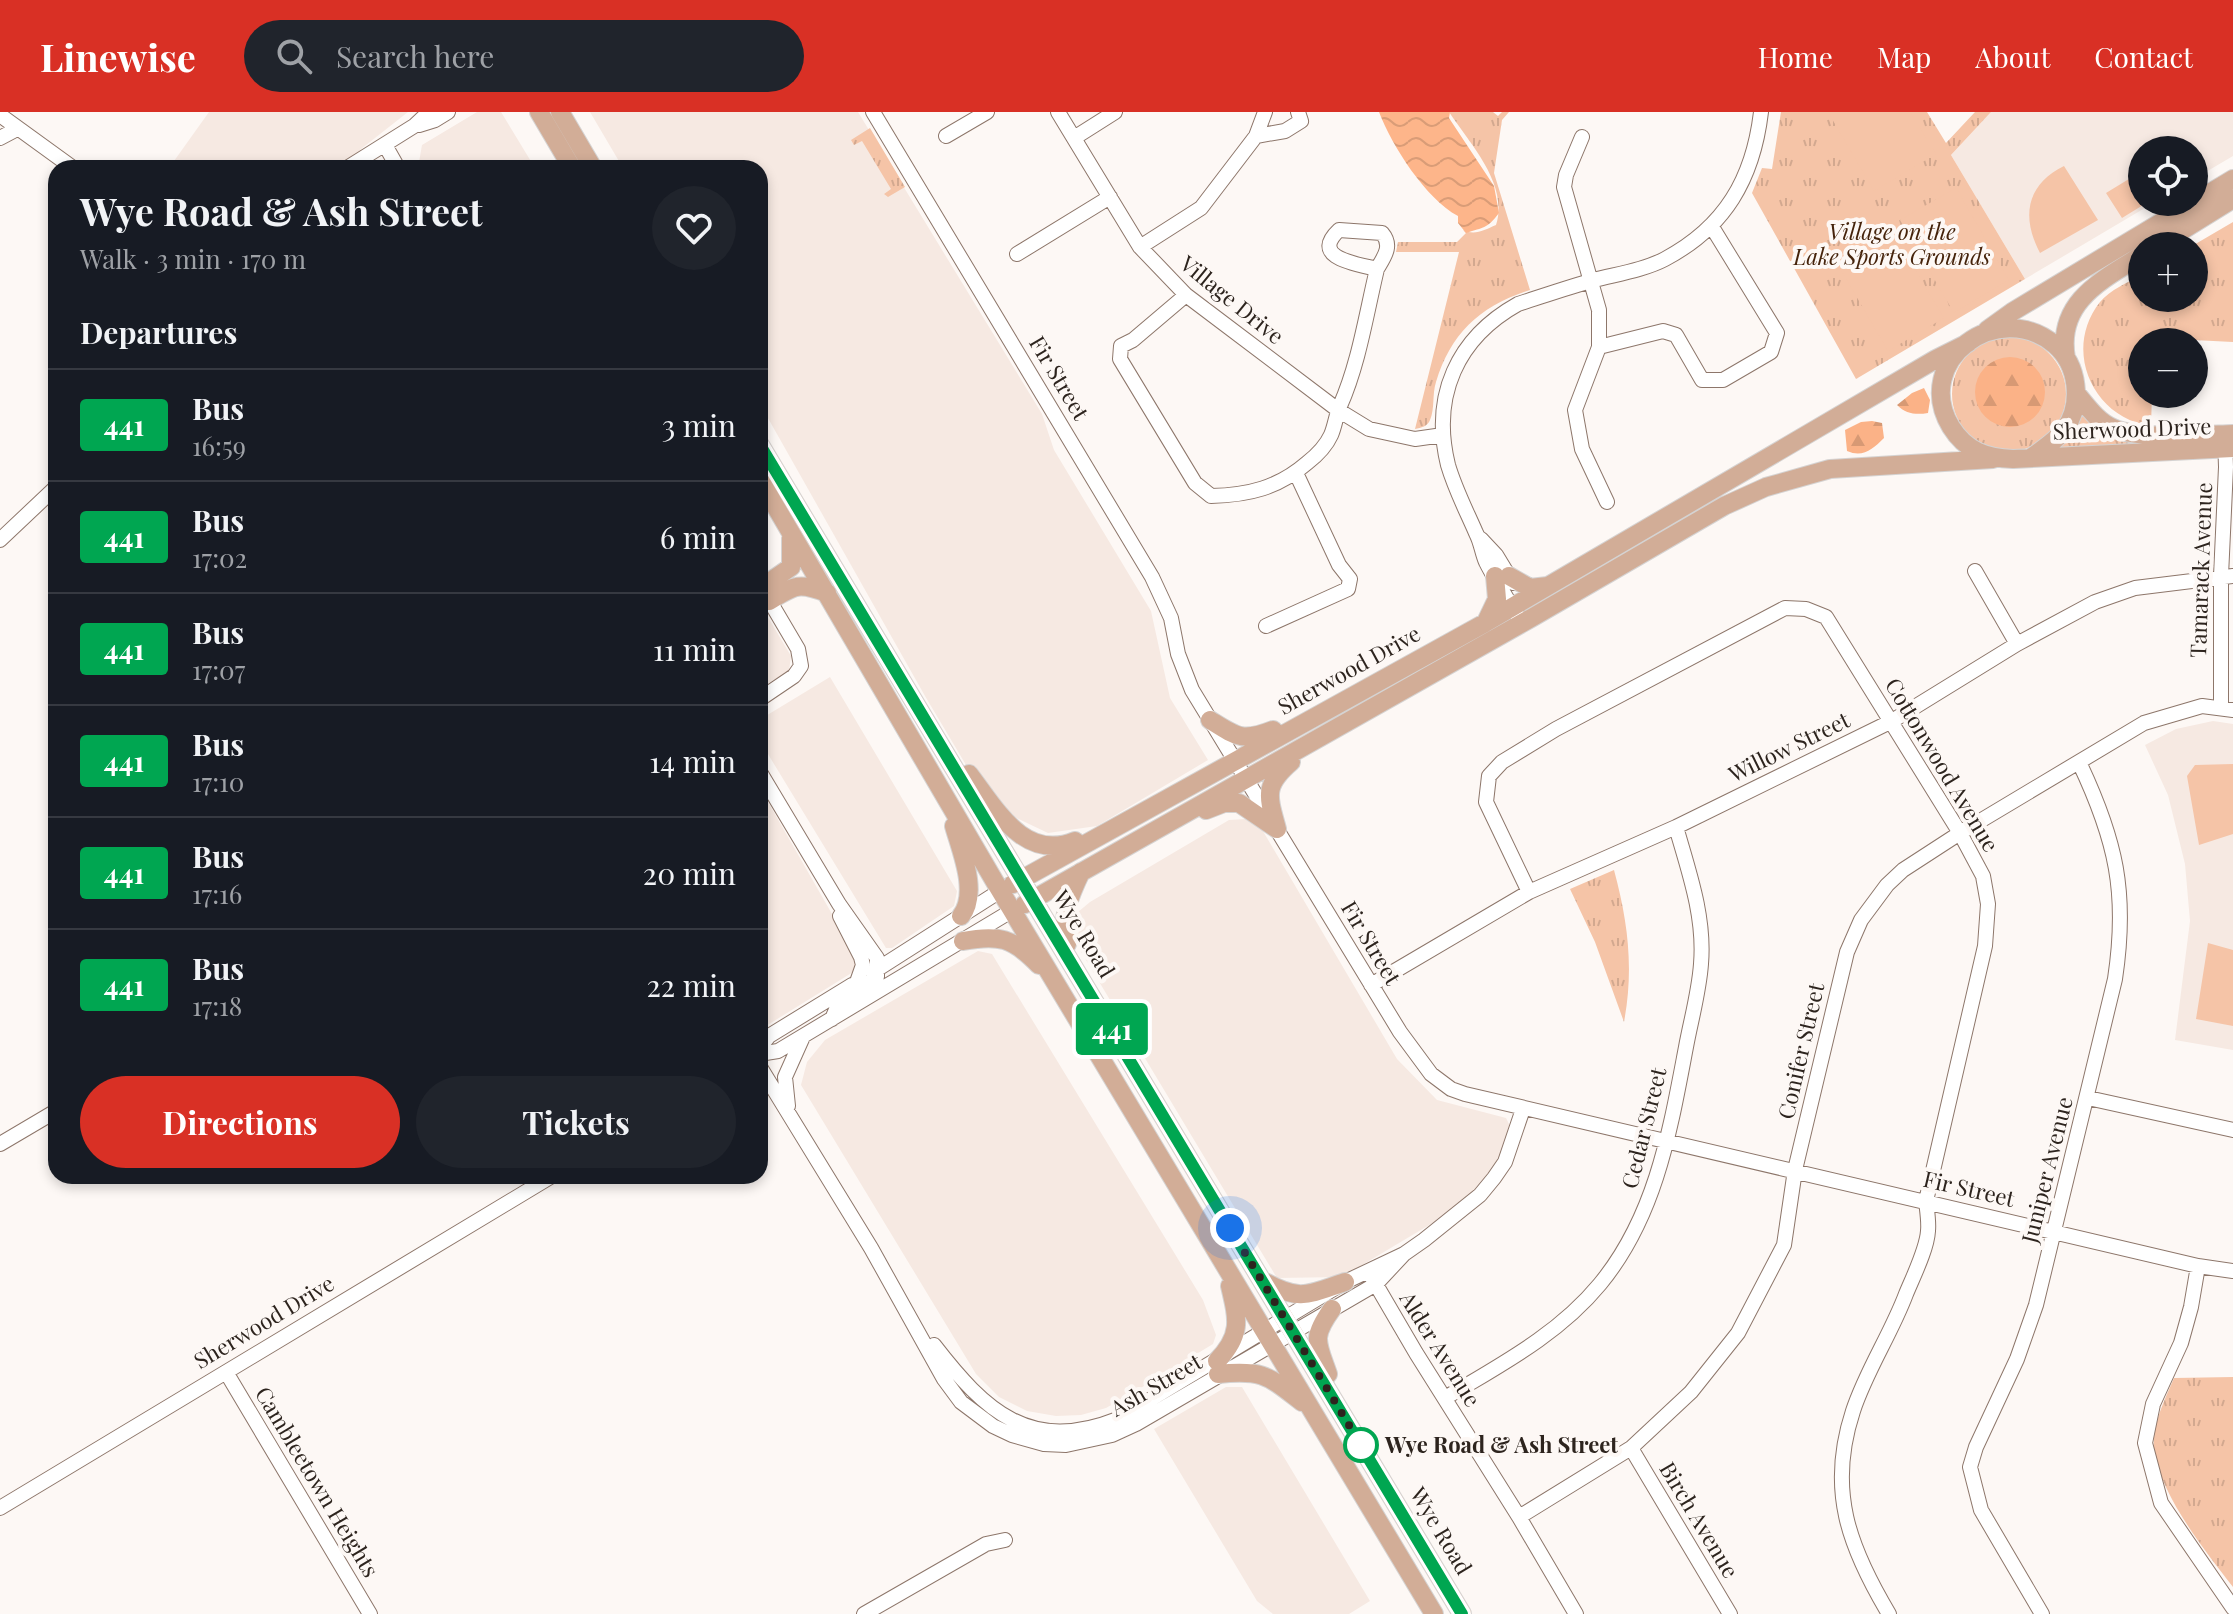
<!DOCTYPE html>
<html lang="en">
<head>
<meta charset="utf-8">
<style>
  :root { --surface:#171b24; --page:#20242c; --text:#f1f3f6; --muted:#9ea1a6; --line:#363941; --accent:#d93025 }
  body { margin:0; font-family:"Playfair Display",serif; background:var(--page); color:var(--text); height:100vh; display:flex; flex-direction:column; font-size:30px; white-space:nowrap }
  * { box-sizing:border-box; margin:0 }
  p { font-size:26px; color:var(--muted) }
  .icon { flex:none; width:44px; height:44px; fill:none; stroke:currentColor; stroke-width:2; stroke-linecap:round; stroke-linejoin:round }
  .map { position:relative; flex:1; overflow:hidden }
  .details { position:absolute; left:48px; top:48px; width:720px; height:1024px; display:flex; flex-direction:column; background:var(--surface); border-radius:24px; box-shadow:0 4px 12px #0003 }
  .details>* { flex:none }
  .badge { padding:0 16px; border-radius:6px; font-size:28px; line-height:52px }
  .tools { position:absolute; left:2128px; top:24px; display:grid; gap:16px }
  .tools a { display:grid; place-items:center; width:80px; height:80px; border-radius:50%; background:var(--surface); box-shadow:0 4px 12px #0003; font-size:40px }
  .you { position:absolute; width:40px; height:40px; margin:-20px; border:6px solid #fff; border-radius:50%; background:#1a73e8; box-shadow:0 0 0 12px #1a73e833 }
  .map>.badge { position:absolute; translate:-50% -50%; box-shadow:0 0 0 4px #fff }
  h2 { padding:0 32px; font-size:30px; line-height:72px }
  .round { display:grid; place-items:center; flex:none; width:84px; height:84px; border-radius:42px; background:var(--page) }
  .summary { display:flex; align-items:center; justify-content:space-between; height:136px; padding:0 32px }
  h1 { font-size:38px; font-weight:700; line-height:60px }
  .primary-button { display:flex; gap:16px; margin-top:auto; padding:16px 32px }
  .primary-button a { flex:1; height:92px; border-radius:48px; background:var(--accent); color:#fff; font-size:32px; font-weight:700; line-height:92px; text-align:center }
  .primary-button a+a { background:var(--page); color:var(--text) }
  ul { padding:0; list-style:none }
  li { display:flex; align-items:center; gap:24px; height:112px; padding:0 32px; border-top:2px solid var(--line) }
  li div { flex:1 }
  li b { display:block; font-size:30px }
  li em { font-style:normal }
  li .badge { min-width:88px; font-weight:700; text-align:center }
  header { display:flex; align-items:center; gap:48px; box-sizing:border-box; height:112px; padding:0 40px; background:var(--accent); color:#fff }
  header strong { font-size:38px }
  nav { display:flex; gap:44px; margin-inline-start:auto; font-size:28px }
  .search { width:560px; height:72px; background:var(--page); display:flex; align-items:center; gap:20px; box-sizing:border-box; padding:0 28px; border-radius:44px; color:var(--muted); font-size:30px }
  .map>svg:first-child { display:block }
  .built { fill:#f6e9e2 }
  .grass { fill:url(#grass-tufts) }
  .forest { fill:url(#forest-firs) }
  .garden { fill:#f5c4a7 }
  .water { fill:url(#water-waves) }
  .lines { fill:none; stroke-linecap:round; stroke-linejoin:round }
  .minor-casing { stroke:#8d766a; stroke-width:16 }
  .major-casing { stroke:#d5d3d2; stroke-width:20 }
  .minor { stroke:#fff; stroke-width:14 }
  .major { stroke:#d2ad97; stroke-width:18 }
  .line-casing { stroke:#fff; stroke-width:18 }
  .line { stroke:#00a651; stroke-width:12 }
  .walk { stroke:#2d241e; stroke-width:8; stroke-dasharray:0 14.4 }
  .stop-dot { fill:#fff; stroke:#00a651; stroke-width:4 }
  .labels { text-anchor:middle; stroke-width:8; stroke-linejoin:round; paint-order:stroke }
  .park-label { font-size:22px; font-style:italic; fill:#45230b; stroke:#fdf8f5 }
  .street-label { font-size:22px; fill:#2d241e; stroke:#fdf8f5 }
  .stop-label { font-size:22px; font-weight:bold; fill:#2d241e; stroke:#fdf8f5; text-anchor:start }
</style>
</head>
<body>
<header>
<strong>Linewise</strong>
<div class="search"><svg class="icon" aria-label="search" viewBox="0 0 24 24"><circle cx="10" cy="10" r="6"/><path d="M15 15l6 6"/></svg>Search here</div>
<nav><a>Home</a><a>Map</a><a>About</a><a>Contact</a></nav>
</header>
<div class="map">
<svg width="2233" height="1502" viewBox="0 0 2233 1502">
  <defs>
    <pattern id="grass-tufts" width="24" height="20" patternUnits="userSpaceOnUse" patternTransform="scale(2)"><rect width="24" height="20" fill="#f5c4a7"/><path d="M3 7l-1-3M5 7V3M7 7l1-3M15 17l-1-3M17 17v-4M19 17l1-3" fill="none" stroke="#d2a88f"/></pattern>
    <pattern id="forest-firs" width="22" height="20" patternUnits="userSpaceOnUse" patternTransform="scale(2)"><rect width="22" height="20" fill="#fbb287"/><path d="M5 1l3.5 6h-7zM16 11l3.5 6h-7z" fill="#d79974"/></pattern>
    <pattern id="water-waves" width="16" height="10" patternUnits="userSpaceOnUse" patternTransform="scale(2)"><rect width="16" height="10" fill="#fdb58a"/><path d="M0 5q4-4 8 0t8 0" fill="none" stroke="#d99c77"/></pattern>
  </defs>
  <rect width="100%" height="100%" fill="#fdf8f5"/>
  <path class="built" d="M209 0H408L361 37 346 56H169Z
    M477 0H501L535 56H418L422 33Z
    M590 0H858L1042 302 1054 338 1151 499 1170 586 1208 648 1097 714 1048 721 1004 700 969 658 925 584 760 292V56H623Z
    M1991 0H2233V44L2194 67V38H2142V90H2155L2025 167 1951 43Z
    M760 492 791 544 789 559 760 576Z
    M830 565 957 779 954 794 892 836H886L760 629V614L764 605Z
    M2213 609 2233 612V938L2175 928 2190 809 2185 752 2168 683 2145 633 2176 617Z
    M760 676 860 851 858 857 761 917Z
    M1246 707 1260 714 1397 947 1437 988 1506 1006 1511 1016 1502 1041 1488 1065 1469 1085 1451 1100 1342 1165 1277 1166 1074 828 1072 805 1090 790 1229 708Z
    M978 839 992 842 1203 1188 1216 1223 1213 1232 1139 1277 1106 1296 1081 1303 1056 1304 1027 1299 999 1285 976 1262 801 973 807 950 825 928Z
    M1226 1275H1242L1370 1489 1349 1502H1273L1257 1489 1154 1317Z"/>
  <path class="grass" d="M1449 0H1493L1498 4 1502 0H1509L1502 8 1494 61 1530 178C1480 194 1451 221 1436 270 1432 282 1435 297 1430 308 1428 314 1421 316 1415 317L1459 140H1396L1398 130H1457L1466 121 1463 118C1475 124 1484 118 1496 113 1509 72 1470 32 1449 0Z
    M1781 0H1927L1946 31 1975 0H1991L1951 43 2025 167 1856 267 1752 81 1762 56 1772 57Z
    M870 16 905 75 888 85 884 82 891 77 862 29 854 33 851 28Z
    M2233 110V230L2154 226V230H2142V282H2152L2151 314C2093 306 2062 238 2100 190 2110 178 2128 170 2142 163V186H2194L2192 134Z
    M1952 282a57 57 0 1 1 114 0a57 57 0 1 1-114 0Z
    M2081 301 2138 328V335L2060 336Z
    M1614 758C1628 810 1634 856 1624 910L1595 830 1570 777Z
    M2233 1265V1475C2205 1439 2160 1383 2154 1337 2152 1313 2165 1287 2174 1266Z"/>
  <path class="forest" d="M1975 280a35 35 0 1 1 70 0a35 35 0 1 1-70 0Z
    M1924 276 1930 288 1928 301C1916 303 1906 302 1897 293L1912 281Z
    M1872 309 1882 311 1884 326C1873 337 1863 346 1847 339L1845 318 1861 310Z"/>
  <path class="garden" d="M1828 0H1910L1936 42 1874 79Z
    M2064 54 2098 108 2040 141C2021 105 2026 73 2064 54Z
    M2142 59V90H2148L2122 106 2106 81Z
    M1956 76 2009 168 1954 201 1900 108Z
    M1889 114 1944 206 1888 239 1834 146Z
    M2233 652V722L2199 733 2187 664 2195 653Z
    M2208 831 2233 838V914L2196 907Z"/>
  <path class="water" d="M1379 0H1450L1449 6 1494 74 1499 101C1487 117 1484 115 1466 121L1458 111V104C1426 87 1392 34 1379 0Z"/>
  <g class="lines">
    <g class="minor-casing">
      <path id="minor" d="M873 0 1152 465 1171 506 1178 542 1192 578 1400 920 1431 962 1451 977 1465 982 2198 1154 2233 1159
        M1058 0 1140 135 1186 183 1338 298 1369 317 1415 327 1443 323
        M0 3 73 56
        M419 13 435 8 448 0
        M946 24 987 0
        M1256 24 1285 19 1301 9 1298 0
        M1582 25 1566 63 1564 75 1599 198V235L1575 298 1582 337 1607 390
        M0 26 17 17
        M1074 26 1115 0
        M385 33 398 56
        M347 56 414 14 429 0
        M1140 135 1201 96 1256 24 1265 0
        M1017 142 1110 85
        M1186 183 1133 228 1121 234 1120 247 1195 371 1211 384C1249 383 1278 376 1307 351 1316 344 1326 334 1331 323 1335 314 1336 303 1340 294 1359 251 1366 203 1377 157 1384 145 1393 134 1382 121L1339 118C1309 146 1357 152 1377 157
        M1599 235 1663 219 1676 223 1702 268H1723L1771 240 1777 221 1712 115
        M1481 427 1496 443 1513 471
        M0 428 56 375
        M1975 459 2017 532
        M1517 503C1507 486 1495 468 1486 450 1482 441 1481 430 1476 421 1466 398 1455 377 1448 353 1431 284 1457 226 1518 192 1543 184 1569 175 1594 168 1617 162 1644 158 1665 147 1725 115 1753 67 1761 0
        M1266 514 1348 477 1350 467 1339 453 1296 361
        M760 587 794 564 801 554 798 537 765 481
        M2221 594V464L2226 355 2225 327
        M760 660 839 792 877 846V865L838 893 832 907
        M1529 780 1486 690 1489 664 1502 650 1556 617 1785 496 1806 497 1826 505 1960 721 1983 764 1988 792 1985 834 1926 1089C1927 1098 1929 1110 1928 1119 1927 1137 1913 1165 1906 1182 1891 1222 1866 1259 1853 1299 1827 1378 1849 1435 1889 1502
        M840 804 861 845 863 853 857 870
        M873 860 1000 779
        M1371 873 1529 780 1676 715 1892 609 2017 532 2095 490 2135 476 2233 464
        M760 935 769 924 852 873
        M760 942 778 939 1013 798
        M760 955 871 1136 944 1267 961 1290 993 1314 1012 1323 1044 1332 1066 1333 1112 1323 1136 1312 1376 1172 1404 1142
        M2088 986 2233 1018
        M788 994 785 965 802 927
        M0 1032 56 999
        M2198 1154 2191 1195 2181 1231 2153 1292 2145 1331 2161 1391 2233 1496
        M1371 1164 1416 1241 1519 1405 1576 1502
        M934 1233C985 1299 1030 1342 1118 1307L1345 1170 1404 1142 1424 1128 1480 1083 1494 1066 1505 1050 1523 997
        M226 1260 370 1502
        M1445 1286C1500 1253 1558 1223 1600 1172 1656 1104 1670 1019 1686 935 1691 908 1699 880 1701 852 1705 805 1689 760 1676 715
        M1631 1336 1730 1502
        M0 1396 552 1064
        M1519 1405 1631 1336 1691 1280 1738 1221 1784 1133 1795 1058 1847 840 1861 808 1887 773 1903 758 1960 721 2144 611 2202 594 2233 598
        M864 1502 986 1432 1005 1428
        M2042 1502 1981 1398 1970 1355 1976 1335 2017 1247 2036 1193 2115 867C2128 781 2116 728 2079 650"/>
    </g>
    <g class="major-casing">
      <path id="major" d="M539 0 572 56
        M560 0 593 56
        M2157 134 2233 87
        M1987 218 2012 200 2233 67
        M2066 246C2056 190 2102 168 2142 143
        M2076 281C2087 294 2097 309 2113 316 2139 328 2203 323 2233 322
        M760 333 1462 1502
        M2032 345C2044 336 2056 329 2065 317 2083 291 2078 253 2055 233 1998 185 1911 249 1951 315 1966 339 1986 346 2013 347L2233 336
        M760 368 995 770 1434 1502
        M1509 464 1530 476 1548 474
        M761 476 791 455V426
        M769 489C795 473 798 470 827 481
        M1486 510 1497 487 1495 464
        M1210 608C1237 625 1242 630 1273 618
        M969 662C996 697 1024 750 1075 729
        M1206 698 1224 691H1239L1277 717
        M954 714C961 739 979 781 961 804
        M1277 717C1268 684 1263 674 1291 650
        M1013 772 1485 511 1936 247 1968 231
        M1025 792 1533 505 1724 394 1766 375 1830 357 1993 347
        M963 829C999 822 1013 826 1039 853
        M1067 832C1061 803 1069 785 1081 760
        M1265 1170C1301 1190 1309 1182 1345 1170
        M1217 1249C1242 1223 1238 1208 1230 1174
        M1218 1262C1263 1257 1268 1264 1302 1290
        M1328 1262C1317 1230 1311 1226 1332 1197"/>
    </g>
    <use href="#minor" class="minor"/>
    <use href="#major" class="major"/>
  </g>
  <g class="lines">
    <g class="line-casing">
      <path id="line" d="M760 333 1462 1502"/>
    </g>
    <use href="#line" class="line"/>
    <path class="walk" d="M1230 1116 1361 1333"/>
  </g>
  <circle class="stop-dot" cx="1361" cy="1333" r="16"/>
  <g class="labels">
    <g class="park-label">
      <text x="1892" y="128">Village on the<tspan x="1892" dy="25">Lake Sports Grounds</tspan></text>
    </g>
    <g class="street-label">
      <text transform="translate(1232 188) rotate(39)" y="8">Village Drive</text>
      <text transform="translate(1059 266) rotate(59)" y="8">Fir Street</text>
      <text transform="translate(2132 317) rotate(-2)" y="8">Sherwood Drive</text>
      <text transform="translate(2201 458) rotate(-88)" y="8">Tamarack Avenue</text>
      <text transform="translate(1349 558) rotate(-29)" y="8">Sherwood Drive</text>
      <text transform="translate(1789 635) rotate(-26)" y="8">Willow Street</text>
      <text transform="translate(1942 653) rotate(59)" y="8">Cottonwood Avenue</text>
      <text transform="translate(1084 822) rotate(59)" y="8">Wye Road</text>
      <text transform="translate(1371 831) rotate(59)" y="8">Fir Street</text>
      <text transform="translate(1801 939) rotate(-77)" y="8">Conifer Street</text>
      <text transform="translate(1644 1016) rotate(-76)" y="8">Cedar Street</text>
      <text transform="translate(2047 1058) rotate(-76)" y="8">Juniper Avenue</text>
      <text transform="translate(1969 1077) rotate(13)" y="8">Fir Street</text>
      <text transform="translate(264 1210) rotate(-31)" y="8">Sherwood Drive</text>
      <text transform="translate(1440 1237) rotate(58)" y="8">Alder Avenue</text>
      <text transform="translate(1156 1273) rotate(-30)" y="8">Ash Street</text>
      <text transform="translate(317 1370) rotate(59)" y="8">Cambleetown Heights</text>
      <text transform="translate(1699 1408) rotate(59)" y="8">Birch Avenue</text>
      <text transform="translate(1441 1419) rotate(59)" y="8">Wye Road</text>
    </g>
    <g class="stop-label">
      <text x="1385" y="1341">Wye Road &amp; Ash Street</text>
    </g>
  </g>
</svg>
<div class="tools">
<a><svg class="icon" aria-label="locate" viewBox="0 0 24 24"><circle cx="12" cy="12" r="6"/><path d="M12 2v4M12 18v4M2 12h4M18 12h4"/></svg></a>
<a>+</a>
<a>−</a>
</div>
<div class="you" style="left:1230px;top:1116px"></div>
<b class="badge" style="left:1112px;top:917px;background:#00a651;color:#fff">441</b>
<section class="details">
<div class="summary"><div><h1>Wye Road &amp; Ash Street</h1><p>Walk · 3 min · 170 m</p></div><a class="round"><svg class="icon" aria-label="heart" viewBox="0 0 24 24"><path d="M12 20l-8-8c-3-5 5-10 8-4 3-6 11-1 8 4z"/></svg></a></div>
<h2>Departures</h2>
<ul>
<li><span class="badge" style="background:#00a651;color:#fff">441</span><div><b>Bus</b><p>16:59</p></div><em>3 min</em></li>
<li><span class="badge" style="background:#00a651;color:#fff">441</span><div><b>Bus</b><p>17:02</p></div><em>6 min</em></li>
<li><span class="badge" style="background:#00a651;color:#fff">441</span><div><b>Bus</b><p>17:07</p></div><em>11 min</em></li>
<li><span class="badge" style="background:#00a651;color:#fff">441</span><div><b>Bus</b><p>17:10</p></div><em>14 min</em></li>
<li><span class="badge" style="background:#00a651;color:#fff">441</span><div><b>Bus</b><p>17:16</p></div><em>20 min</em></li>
<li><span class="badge" style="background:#00a651;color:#fff">441</span><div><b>Bus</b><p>17:18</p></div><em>22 min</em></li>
</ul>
<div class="primary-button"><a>Directions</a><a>Tickets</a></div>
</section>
</div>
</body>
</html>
